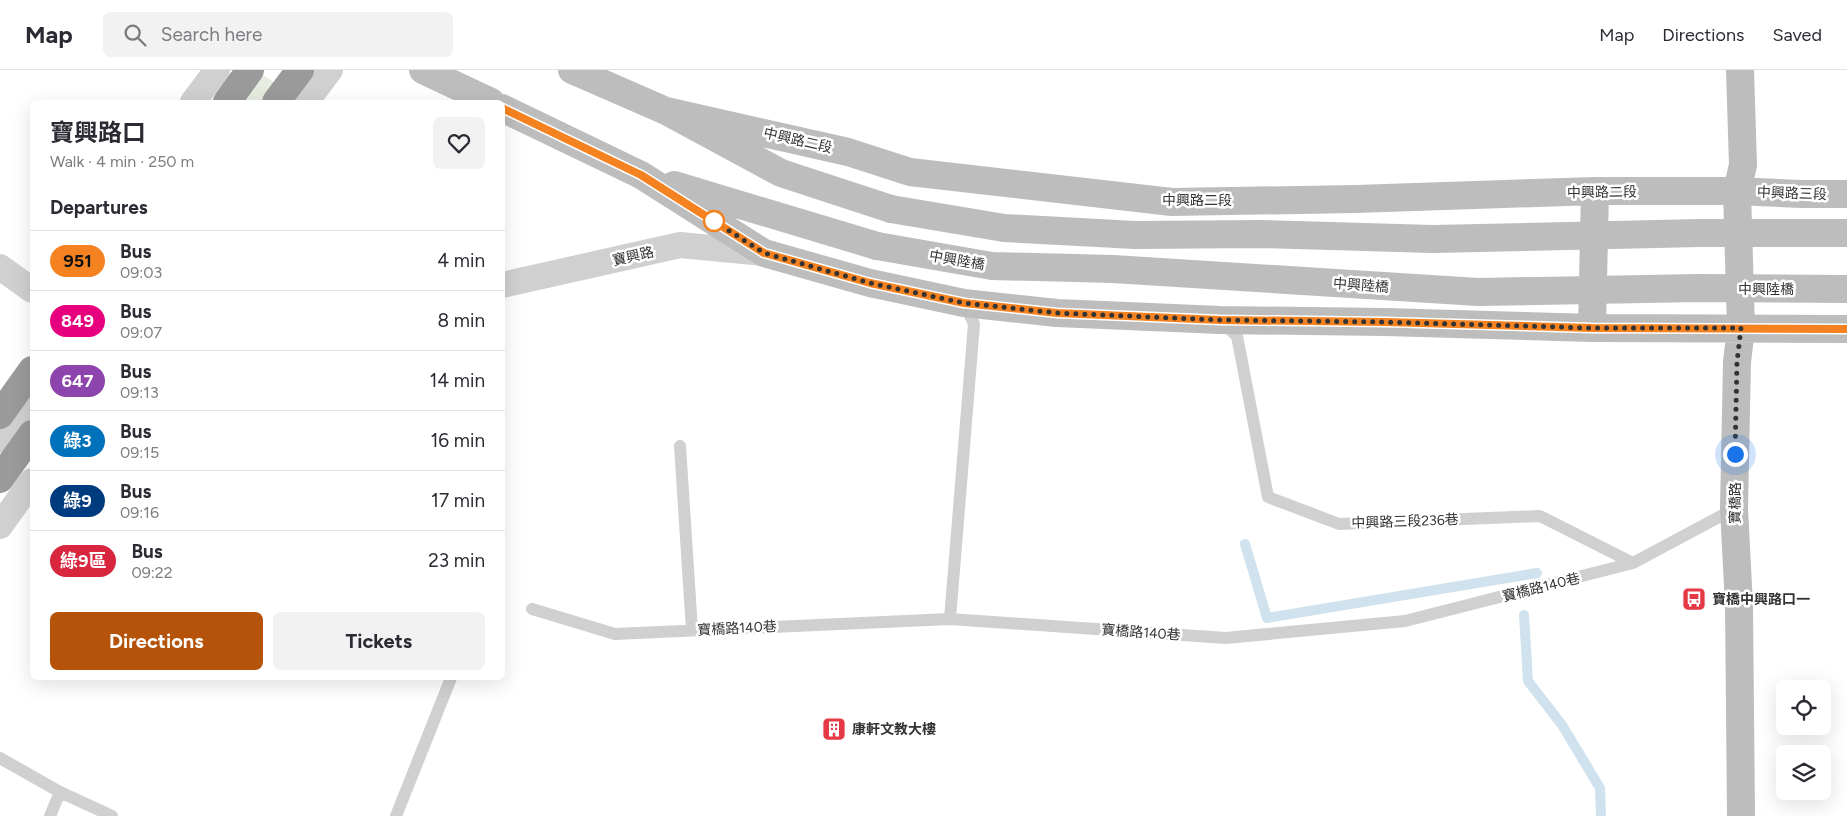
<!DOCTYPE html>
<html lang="en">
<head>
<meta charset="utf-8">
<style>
  :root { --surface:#fff; --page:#f2f2f3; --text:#2b2b33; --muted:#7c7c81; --line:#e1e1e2; --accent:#b45309 }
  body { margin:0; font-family:Figtree,"Noto Sans TC",sans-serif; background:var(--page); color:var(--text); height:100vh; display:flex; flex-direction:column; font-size:19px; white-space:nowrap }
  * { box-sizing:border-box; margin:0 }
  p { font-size:16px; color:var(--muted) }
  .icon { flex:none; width:28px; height:28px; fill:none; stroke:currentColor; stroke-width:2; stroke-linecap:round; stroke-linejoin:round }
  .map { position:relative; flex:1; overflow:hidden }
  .sheet { position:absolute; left:30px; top:30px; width:475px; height:580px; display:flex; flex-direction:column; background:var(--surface); border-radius:8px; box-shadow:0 5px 20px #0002 }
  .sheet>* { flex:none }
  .badge { padding:0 10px; border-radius:16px; font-size:18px; line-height:32px }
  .tools { position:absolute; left:1776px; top:610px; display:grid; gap:10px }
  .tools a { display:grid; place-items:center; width:55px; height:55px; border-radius:8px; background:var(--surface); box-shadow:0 5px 20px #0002; font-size:25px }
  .you { position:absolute; width:25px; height:25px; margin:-12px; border:4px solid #fff; border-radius:50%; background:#1a73e8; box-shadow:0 0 0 8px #1a73e833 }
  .map>.badge { position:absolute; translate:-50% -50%; box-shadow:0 0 0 2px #fff }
  h2 { padding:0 20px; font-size:19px; line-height:45px }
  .round { display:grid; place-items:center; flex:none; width:52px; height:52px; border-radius:8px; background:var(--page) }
  .headline { display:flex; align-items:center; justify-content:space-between; height:85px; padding:0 20px }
  h1 { font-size:24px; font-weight:700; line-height:38px }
  .cta { display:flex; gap:10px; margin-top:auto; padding:10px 20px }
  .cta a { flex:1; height:58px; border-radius:8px; background:var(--accent); color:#fff; font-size:20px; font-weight:700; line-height:58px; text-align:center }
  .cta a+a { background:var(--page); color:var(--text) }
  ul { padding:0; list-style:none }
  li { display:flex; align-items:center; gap:15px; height:60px; padding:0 20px; border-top:1px solid var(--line) }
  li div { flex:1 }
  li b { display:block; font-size:19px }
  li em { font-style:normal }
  li .badge { min-width:55px; font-weight:700; text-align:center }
  header { display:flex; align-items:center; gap:30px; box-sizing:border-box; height:70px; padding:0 25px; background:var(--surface); border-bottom:1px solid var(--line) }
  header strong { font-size:24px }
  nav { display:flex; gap:28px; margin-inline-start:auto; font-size:18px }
  .search { width:350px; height:45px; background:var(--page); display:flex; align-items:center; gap:12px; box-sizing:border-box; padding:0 18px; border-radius:8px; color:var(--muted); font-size:19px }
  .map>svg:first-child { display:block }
  .green { fill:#e6ecdf }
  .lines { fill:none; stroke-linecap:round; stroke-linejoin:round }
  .stream { stroke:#cfe2ee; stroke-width:10 }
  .lane { stroke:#d0d0d0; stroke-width:12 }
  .street { stroke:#d0d0d0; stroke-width:26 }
  .secondary { stroke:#bdbdbd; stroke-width:28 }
  .highway { stroke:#9a9a9a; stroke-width:28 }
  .secondary-bridge { stroke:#bdbdbd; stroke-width:28 }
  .line-casing { stroke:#fff; stroke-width:11 }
  .line { stroke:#f58220; stroke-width:8 }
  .walk { stroke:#333; stroke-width:5; stroke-dasharray:0 9 }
  .stop-dot { fill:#fff; stroke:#f58220; stroke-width:2.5 }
  .labels { text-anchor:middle; stroke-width:5; stroke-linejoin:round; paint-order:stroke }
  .street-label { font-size:14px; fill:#333; stroke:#fff }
  .poi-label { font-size:14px; font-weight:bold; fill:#333; stroke:#fff; text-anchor:start }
</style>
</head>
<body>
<header>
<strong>Map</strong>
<div class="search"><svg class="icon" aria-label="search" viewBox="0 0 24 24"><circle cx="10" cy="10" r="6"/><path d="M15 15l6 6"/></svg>Search here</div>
<nav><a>Map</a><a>Directions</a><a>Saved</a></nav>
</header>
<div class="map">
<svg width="1847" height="746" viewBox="0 0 1847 746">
  <rect width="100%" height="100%" fill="#fff"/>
  <path class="green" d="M233 0H255L296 26 291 32H211Z"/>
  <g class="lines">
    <path class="stream" d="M1245 474 1267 548 1537 503
      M1524 545 1528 611 1562 655 1600 718 1601 746"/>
    <path class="lane" d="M1222 252 1237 266 1268 427 1339 454 1540 446 1633 493
      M680 376 692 560
      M532 539 615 564 950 549 1226 568 1405 551 1633 493 1734 439
      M950 549 974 254 964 233
      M0 688 60 722 112 746
      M50 746 60 722
      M396 746 451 608"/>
    <path class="street" d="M193 32 217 0
      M306 32 330 0
      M0 197 32 220
      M502 215 680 175 764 183
      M0 370 32 325
      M0 456 32 411"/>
    <path class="secondary" d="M423 0 491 32
      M572 0 666 41 781 103 891 139
      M1740 0 1743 95 1737 121 1741 258 1737 292 1734 439 1739 535 1741 746
      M502 38 641 105 764 183 870 213 964 233 1057 243 1220 250 1385 252 1592 258 1847 259
      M666 41 848 82 910 102 1172 132 1356 129 1595 121H1737L1801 124H1847
      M674 115 877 176
      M1592 258 1595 121"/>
    <path class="highway" d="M227 32 250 0
      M276 32 300 0
      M0 345 32 300
      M0 409 32 364"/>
    <path class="secondary-bridge" d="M891 139 1004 158 1135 165 1261 164 1433 169 1700 163H1847
      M877 176 992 196 1113 199 1478 222 1698 218 1847 219"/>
  </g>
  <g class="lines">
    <g class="line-casing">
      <path id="line" d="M502 38 641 105 764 183 870 213 964 233 1057 243 1220 250 1385 252 1592 258 1847 259"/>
    </g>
    <use href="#line" class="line"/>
    <path class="walk" d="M714 151 764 183 870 213 964 233 983 235 1057 243 1220 250 1385 252 1592 258H1741L1737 292 1735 384"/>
  </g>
  <defs>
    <g id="bus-square" transform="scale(1.25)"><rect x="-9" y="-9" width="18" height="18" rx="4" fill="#e63946" stroke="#fff"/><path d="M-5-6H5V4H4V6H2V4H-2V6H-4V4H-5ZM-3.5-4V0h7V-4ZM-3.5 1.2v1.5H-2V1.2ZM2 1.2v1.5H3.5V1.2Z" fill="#fff"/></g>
    <g id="building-square" transform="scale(1.25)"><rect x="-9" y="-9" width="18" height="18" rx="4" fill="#e63946" stroke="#fff"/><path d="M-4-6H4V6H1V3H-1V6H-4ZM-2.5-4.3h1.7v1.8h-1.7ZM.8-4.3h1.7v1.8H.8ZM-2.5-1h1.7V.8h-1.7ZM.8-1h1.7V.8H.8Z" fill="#fff"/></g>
  </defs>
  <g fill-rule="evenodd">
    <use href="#bus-square" x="1694" y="529"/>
    <use href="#building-square" x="834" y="659"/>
  </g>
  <circle class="stop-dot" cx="714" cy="151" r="10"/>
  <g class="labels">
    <g class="street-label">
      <text transform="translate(798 70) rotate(13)" y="5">中興路二段</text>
      <text transform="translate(1602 122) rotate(-1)" y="5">中興路二段</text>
      <text transform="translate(1792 123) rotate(2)" y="5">中興路三段</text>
      <text x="1197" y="135">中興路二段</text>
      <text transform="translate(633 186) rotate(-13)" y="5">寶興路</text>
      <text transform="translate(957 190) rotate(10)" y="5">中興陸橋</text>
      <text transform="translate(1361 215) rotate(4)" y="5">中興陸橋</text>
      <text x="1766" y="224">中興陸橋</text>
      <text transform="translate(1735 433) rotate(-90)" y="5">寶橋路</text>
      <text transform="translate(1405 451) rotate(-2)" y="5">中興路三段236巷</text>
      <text transform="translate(1541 517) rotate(-14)" y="5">寶橋路140巷</text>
      <text transform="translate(737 558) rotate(-3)" y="5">寶橋路140巷</text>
      <text transform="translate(1141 562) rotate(4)" y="5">寶橋路140巷</text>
    </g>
    <g class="poi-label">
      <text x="1712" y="534">寶橋中興路口一</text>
      <text x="852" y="664">康軒文教大樓</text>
    </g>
  </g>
</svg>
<div class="tools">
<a><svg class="icon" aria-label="locate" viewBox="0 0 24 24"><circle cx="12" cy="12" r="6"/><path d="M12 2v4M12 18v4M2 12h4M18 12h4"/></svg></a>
<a><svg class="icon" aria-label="layers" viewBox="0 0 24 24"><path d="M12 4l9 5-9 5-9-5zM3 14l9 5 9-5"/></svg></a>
</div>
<div class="you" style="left:1735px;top:384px"></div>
<section class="sheet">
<div class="headline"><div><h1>寶興路口</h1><p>Walk · 4 min · 250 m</p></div><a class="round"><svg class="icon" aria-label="heart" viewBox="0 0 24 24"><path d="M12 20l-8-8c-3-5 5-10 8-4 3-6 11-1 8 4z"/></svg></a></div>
<h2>Departures</h2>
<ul>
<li><span class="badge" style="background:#f58220;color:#111">951</span><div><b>Bus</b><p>09:03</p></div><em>4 min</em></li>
<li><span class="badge" style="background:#e6007e;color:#fff">849</span><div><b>Bus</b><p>09:07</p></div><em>8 min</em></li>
<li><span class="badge" style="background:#8e44ad;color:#fff">647</span><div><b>Bus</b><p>09:13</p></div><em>14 min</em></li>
<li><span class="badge" style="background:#0072bc;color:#fff">綠3</span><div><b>Bus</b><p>09:15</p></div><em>16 min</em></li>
<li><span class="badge" style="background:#003b80;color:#fff">綠9</span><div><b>Bus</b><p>09:16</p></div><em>17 min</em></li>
<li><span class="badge" style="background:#d7263d;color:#fff">綠9區</span><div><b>Bus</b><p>09:22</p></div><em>23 min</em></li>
</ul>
<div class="cta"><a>Directions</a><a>Tickets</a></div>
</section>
</div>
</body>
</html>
